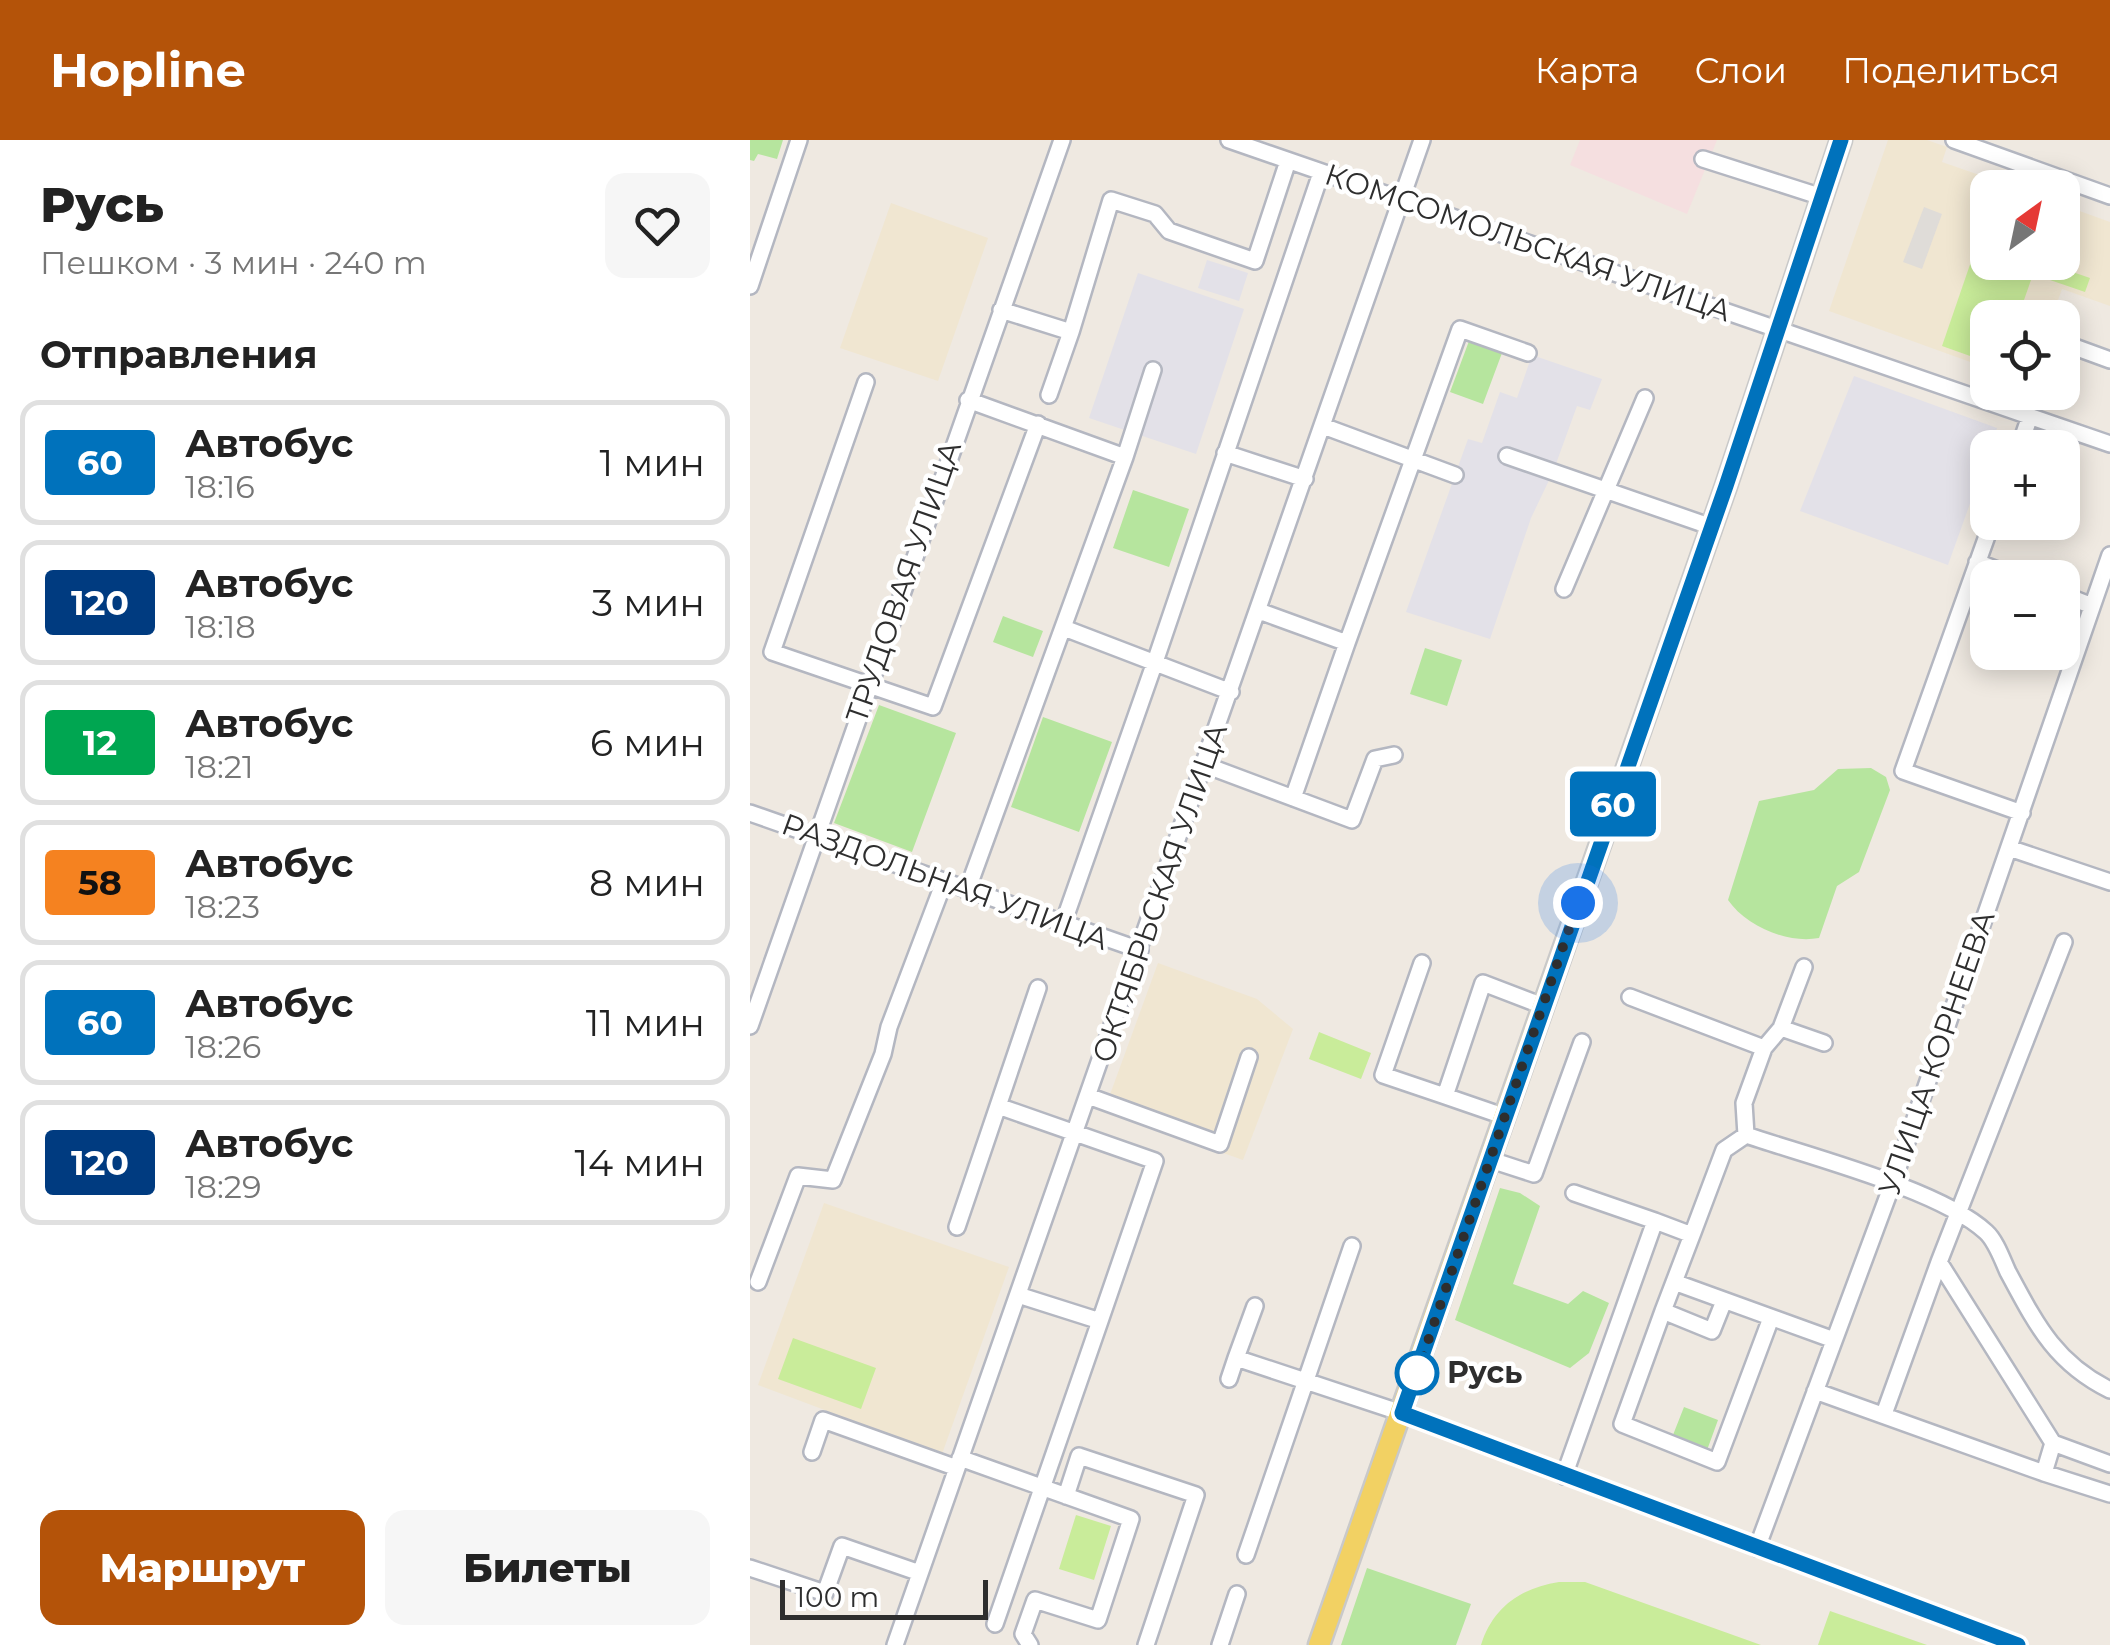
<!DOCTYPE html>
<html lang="ru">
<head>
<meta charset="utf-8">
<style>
  :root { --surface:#fff; --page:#f6f6f6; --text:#222; --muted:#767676; --line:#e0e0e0; --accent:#b45309 }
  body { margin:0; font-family:Montserrat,sans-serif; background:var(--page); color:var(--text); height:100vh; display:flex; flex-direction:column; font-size:38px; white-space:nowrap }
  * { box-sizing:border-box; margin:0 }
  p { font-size:32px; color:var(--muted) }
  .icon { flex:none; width:55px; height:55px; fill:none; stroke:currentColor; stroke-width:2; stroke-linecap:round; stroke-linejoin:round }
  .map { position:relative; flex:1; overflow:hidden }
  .details { display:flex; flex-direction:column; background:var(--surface); width:750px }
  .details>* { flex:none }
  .badge { padding:0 20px; border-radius:8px; font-size:35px; line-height:65px }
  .needle { width:65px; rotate:33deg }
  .controls { position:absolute; left:1220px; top:30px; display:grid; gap:20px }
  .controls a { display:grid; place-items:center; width:110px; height:110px; border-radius:20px; background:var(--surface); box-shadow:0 5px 25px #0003; font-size:50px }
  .scale { position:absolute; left:30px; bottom:25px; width:208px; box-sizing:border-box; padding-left:10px; border:5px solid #2e2e2e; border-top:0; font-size:28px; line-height:35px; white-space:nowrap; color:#2e2e2e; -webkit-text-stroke:8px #fff; paint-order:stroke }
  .you { position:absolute; width:50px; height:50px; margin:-25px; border:8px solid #fff; border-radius:50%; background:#1a73e8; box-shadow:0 0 0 15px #1a73e833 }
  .map>.badge { position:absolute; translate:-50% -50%; box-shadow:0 0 0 5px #fff }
  h2 { padding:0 40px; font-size:38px; line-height:90px }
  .round { display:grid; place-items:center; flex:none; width:105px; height:105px; border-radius:20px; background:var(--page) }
  .head { display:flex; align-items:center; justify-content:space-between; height:170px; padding:0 40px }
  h1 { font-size:48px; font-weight:800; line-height:75px }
  .button { display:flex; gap:20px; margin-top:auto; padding:20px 40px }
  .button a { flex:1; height:115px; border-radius:20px; background:var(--accent); color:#fff; font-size:40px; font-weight:800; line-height:115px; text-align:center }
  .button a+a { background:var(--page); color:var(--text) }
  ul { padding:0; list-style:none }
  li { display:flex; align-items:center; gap:30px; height:125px; margin:0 20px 15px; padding:0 20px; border:5px solid var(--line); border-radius:20px }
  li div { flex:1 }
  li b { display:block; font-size:38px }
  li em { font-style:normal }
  li .badge { min-width:110px; font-weight:700; text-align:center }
  header { display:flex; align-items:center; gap:60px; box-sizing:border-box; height:140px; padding:0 50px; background:var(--accent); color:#fff }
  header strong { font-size:48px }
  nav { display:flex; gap:55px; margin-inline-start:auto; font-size:35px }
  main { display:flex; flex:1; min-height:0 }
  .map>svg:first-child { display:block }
  .industrial { fill:#e3e1e8 }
  .education { fill:#f0e6d1 }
  .medical { fill:#f5dfe0 }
  .green { fill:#b6e59e }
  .pitch { fill:#c9ec9a }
  .plaza { fill:#dfdcd8 }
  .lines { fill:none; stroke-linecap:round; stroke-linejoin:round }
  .minor-casing { stroke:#b4b7c1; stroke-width:20 }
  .major-casing { stroke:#c9c9c9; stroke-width:25 }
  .minor { stroke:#fff; stroke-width:15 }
  .major { stroke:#f2d163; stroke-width:20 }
  .line-casing { stroke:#fff; stroke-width:22 }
  .line { stroke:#0072bc; stroke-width:15 }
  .walk { stroke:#2e2e2e; stroke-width:10; stroke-dasharray:0 18 }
  .stop-dot { fill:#fff; stroke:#0072bc; stroke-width:5 }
  .labels { text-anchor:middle; stroke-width:9; stroke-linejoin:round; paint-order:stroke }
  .street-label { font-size:30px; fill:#2e2e2e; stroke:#fff }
  .stop-label { font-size:30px; font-weight:bold; fill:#2e2e2e; stroke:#fff; text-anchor:start }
</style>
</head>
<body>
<header>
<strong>Hopline</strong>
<nav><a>Карта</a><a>Слои</a><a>Поделиться</a></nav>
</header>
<main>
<section class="details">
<div class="head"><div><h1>Русь</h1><p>Пешком · 3 мин · 240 m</p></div><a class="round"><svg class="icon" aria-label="heart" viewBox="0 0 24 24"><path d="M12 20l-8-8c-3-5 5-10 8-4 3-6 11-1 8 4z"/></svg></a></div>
<h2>Отправления</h2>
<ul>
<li><span class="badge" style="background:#0072bc;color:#fff">60</span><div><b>Автобус</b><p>18:16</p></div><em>1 мин</em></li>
<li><span class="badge" style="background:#003b80;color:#fff">120</span><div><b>Автобус</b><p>18:18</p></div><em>3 мин</em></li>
<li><span class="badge" style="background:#00a651;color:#fff">12</span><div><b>Автобус</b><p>18:21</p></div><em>6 мин</em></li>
<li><span class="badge" style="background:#f58220;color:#111">58</span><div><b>Автобус</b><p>18:23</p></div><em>8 мин</em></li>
<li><span class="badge" style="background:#0072bc;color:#fff">60</span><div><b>Автобус</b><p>18:26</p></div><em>11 мин</em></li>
<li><span class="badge" style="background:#003b80;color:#fff">120</span><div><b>Автобус</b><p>18:29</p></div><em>14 мин</em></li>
</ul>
<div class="button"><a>Маршрут</a><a>Билеты</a></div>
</section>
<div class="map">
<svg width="1360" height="1505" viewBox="0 0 1360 1505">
  <rect width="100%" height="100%" fill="#efe9e1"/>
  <path class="industrial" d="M457 120 498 133 489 161 448 148Z
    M388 133 494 169 446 314 339 278Z
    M782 215 852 239 840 270 827 266 803 332 781 378 740 499 656 472 718 299 732 303 750 252 767 258Z
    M1104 236 1247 288 1198 425 1050 371Z"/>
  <path class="education" d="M1138 0H1177L1197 7 1192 22 1264 47 1238 48V122H1312L1313 65 1360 82V166L1312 149 1302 177 1238 178 1237 228 1079 171Z
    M141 63 238 98 188 241 90 208Z
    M408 823 507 859 543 889 493 1020 354 971Z
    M74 1063 259 1127 192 1314 8 1245Z"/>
  <path class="medical" d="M830 0H967L937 74 820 25Z"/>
  <path class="green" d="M0 0H33L27 19 8 14 4 21 0 20Z
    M719 201 752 213 733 264 700 252Z
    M383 350 439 369 419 427 363 408Z
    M253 476 293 491 283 517 243 502Z
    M675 508 712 520 697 566 660 554Z
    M129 565 206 593 162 712 84 683Z
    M293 577 362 602 329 692 261 667Z
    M1121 628 1136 637 1140 650 1109 732 1087 746 1069 798C1037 804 996 786 978 760L1009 661 1064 650 1088 629Z
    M750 1048 770 1053 790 1066 763 1144 818 1164 833 1151 859 1163 839 1213 820 1228 705 1180Z
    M934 1267 968 1280 956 1313 921 1300Z
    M617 1428 721 1464 706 1505H591Z"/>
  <path class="pitch" d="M1236 78 1238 122 1287 123 1268 177 1238 178 1237 222 1192 206Z
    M1305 126 1340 138 1335 152 1300 140Z
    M569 892 621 913 611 939 559 919Z
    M43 1198 126 1228 111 1269 28 1239Z
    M326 1375 361 1386 344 1440 309 1429Z
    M809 1442H835L1011 1505H731C743 1467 771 1448 809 1442Z
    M1080 1471 1177 1505H1068Z"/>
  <path class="plaza" d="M1174 67 1192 74 1172 129 1153 122Z"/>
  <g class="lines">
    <g class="minor-casing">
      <path id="minor" d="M479 0 1360 304
        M1204 0 1360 56
        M953 19 1072 57
        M0 146 49 0
        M251 170 321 192 361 60 405 74 419 91 505 121 538 21
        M1319 205 1360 220
        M116 242 22 512 183 567 288 284
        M299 255 321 192
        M573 286 705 335
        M1269 308 1280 276
        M475 313 555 339
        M757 316 962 387
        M375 317 403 230
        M1242 382 1153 631 1272 673
        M1227 422 1268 438
        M814 449 895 258
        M1312 454 1342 466
        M509 471 597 503 710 189 778 213
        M314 488 481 552
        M455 625 602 680 625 619 644 615
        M543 658 597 503
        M0 673 390 810
        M1259 708 1360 742
        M217 751 375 317 218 260
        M313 784 405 522 571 33
        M672 823 633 935 695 956
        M880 857 1014 908
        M0 886 312 0
        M1031 888 1054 827
        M1074 903 1031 888 1014 908 994 963 996 995C1058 1016 1191 1050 1236 1092 1246 1101 1252 1119 1258 1132 1286 1184 1305 1223 1360 1250
        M338 956 470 1004 499 917
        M248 966 405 1021 350 1181
        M756 977 695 956 733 843 793 866
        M741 1020 784 1034 832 902
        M824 1053 905 1081
        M207 1087 288 848
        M942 1095 913 1171 962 1191 974 1161
        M1189 1122 1314 802
        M8 1142 48 1036 83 1040 133 914 139 887 194 742
        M924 1142 1084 1200
        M505 1166 486 1218 658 1275 1268 1505
        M913 1171 872 1284 967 1322 1021 1178
        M479 1239 486 1218
        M1065 1251 1294 1333 1303 1303 1360 1324
        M1134 1274 1189 1122 1303 1303
        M62 1312 73 1280 207 1328
        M210 1318 381 1379 348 1480 285 1460 273 1494 280 1505
        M1294 1333 1360 1354
        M814 1336 905 1081 942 1095 974 1010 996 995
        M316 1356 329 1316 446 1355 396 1505
        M1007 1408 1142 1045 1360 415
        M496 1415 602 1106
        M0 1428 75 1453 92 1406 170 1433
        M245 1484 350 1181 268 1155
        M145 1505 672 0
        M470 1505 487 1454"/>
    </g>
    <g class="major-casing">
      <path id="major" d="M569 1505 976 346 1091 0"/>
    </g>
    <use href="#minor" class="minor"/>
    <use href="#major" class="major"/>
  </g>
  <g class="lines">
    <g class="line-casing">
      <path id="line" d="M1091 0 976 346 652 1273 1268 1505"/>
    </g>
    <use href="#line" class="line"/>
    <path class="walk" d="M667 1233 828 763"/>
  </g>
  <circle class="stop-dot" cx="667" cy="1233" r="20"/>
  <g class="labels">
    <g class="street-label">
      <text transform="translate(778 103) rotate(19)" y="10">КОМСОМОЛЬСКАЯ УЛИЦА</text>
      <text transform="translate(154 442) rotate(-71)" y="10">ТРУДОВАЯ УЛИЦА</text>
      <text transform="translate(195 742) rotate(20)" y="10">РАЗДОЛЬНАЯ УЛИЦА</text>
      <text transform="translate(410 753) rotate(-71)" y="10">ОКТЯБРЬСКАЯ УЛИЦА</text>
      <text transform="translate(1187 913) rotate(-71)" y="10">УЛИЦА КОРНЕЕВА</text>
    </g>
    <g class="stop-label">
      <text x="697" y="1243">Русь</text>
    </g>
  </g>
</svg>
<div class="controls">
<a><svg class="needle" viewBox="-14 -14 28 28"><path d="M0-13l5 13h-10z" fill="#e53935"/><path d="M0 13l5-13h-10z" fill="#767676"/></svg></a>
<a><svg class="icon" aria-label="locate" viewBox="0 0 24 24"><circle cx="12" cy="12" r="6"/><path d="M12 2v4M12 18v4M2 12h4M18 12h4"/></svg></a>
<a>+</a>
<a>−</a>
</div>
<div class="scale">100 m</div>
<div class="you" style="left:828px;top:763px"></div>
<b class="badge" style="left:863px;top:664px;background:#0072bc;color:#fff">60</b>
</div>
</main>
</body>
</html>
